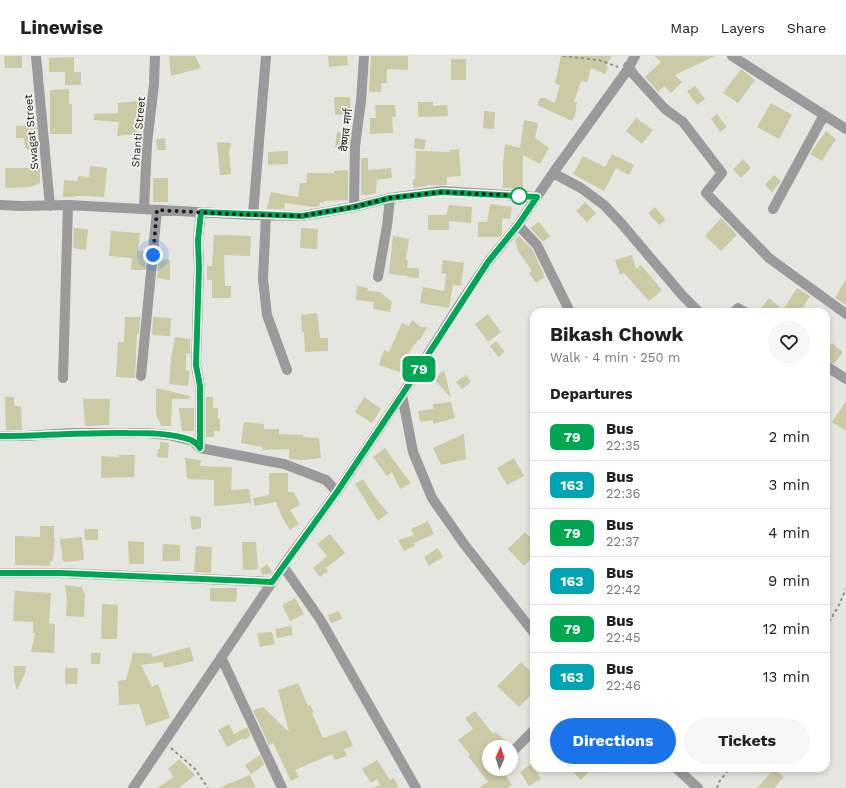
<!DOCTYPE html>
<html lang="en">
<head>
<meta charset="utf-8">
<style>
  :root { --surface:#fff; --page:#f6f6f6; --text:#202124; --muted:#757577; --line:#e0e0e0; --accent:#1a73e8 }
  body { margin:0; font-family:"Work Sans","Noto Sans Devanagari",sans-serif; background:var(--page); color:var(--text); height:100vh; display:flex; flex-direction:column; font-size:15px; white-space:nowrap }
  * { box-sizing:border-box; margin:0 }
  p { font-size:13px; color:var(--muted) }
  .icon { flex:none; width:22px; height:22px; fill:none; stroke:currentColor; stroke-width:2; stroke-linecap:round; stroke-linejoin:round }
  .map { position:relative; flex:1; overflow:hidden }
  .drawer { position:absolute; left:530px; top:252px; width:300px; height:464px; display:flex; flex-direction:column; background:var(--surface); border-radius:12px; box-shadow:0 2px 6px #0003 }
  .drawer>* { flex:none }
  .badge { padding:0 8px; border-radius:6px; font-size:14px; line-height:26px }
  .needle { width:26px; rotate:3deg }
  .controls { position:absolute; left:482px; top:684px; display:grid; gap:8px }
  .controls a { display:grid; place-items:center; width:36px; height:36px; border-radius:50%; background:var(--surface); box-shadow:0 2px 6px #0003; font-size:20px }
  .you { position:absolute; width:20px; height:20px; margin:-10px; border:3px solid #fff; border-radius:50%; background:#1a73e8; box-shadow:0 0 0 6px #1a73e833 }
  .map>.badge { position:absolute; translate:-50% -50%; box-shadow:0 0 0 2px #fff }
  h2 { padding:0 20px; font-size:15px; line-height:36px }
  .round { display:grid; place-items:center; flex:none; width:42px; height:42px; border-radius:21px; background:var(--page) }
  .summary { display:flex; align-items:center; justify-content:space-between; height:68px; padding:0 20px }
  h1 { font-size:19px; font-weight:700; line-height:30px }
  .button { display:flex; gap:8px; margin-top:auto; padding:8px 20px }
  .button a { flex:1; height:46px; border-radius:24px; background:var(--accent); color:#fff; font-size:16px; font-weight:700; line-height:46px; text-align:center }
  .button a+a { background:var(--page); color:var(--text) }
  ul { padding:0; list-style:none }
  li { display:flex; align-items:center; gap:12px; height:48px; padding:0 20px; border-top:1px solid var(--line) }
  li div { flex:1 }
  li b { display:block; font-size:15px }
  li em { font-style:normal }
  li .badge { min-width:44px; font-weight:700; text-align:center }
  header { display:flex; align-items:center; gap:24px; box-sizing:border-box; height:56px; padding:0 20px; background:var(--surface); border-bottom:1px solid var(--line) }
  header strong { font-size:19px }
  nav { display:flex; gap:22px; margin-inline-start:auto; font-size:14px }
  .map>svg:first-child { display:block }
  .building { fill:#ccc9a5 }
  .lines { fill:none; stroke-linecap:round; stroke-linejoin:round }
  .path { stroke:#8f8f8b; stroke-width:2; stroke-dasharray:3 3; stroke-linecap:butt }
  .minor { stroke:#9a999b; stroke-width:10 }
  .line-casing { stroke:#fff; stroke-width:9 }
  .line { stroke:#00a651; stroke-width:6 }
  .walk { stroke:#1e1e1c; stroke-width:4; stroke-dasharray:0 7.2 }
  .stop-dot { fill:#fff; stroke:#00a651; stroke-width:2 }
  .labels { text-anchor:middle; stroke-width:3.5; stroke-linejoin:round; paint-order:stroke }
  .street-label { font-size:11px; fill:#1e1e1c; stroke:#f3f3ef }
</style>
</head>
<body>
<header>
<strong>Linewise</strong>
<nav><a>Map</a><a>Layers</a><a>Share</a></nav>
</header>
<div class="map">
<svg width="846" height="732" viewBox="0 0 846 732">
  <rect width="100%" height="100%" fill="#e6e6e1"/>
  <path class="building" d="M4 0H22V12H5Z
    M169 0H195L201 12 171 20Z
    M328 0H347L348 9 329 11Z
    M371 0H408V14L387 13V27H381V36H369Z
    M561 0H612L606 10 608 11 605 18 591 12 587 26 581 25 574 46H577L575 60 572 65 537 49 540 42H544L555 47 560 29 555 28Z
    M654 0H715L675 19 682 26 671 37 664 30 658 36 645 21 661 6Z
    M74 1V16H81V29H65V16H49V2Z
    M451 3H466V24H451Z
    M741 13 755 24 738 47 723 37Z
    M695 30 705 43 697 49 687 35Z
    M69 33V48H72V78H50V34Z
    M334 41H350L351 58 335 59Z
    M140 45 143 60 136 61 137 78 117 80 119 66 94 64V58L118 57V47Z
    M418 46H433V50L447 49 448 60 418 61Z
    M771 47 792 59 779 83 757 71Z
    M375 49H395L396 61H392L393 77 370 78V62H376Z
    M484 55 495 56 494 73 483 72Z
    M717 58 727 71 720 76 711 63Z
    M636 62 653 74 642 88 626 75Z
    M524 64 538 67 535 82 549 92 540 108 523 99V133L503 132V107L505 88 520 92Z
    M36 69 38 95H35L33 93 27 94V92H25L24 82H16V70Z
    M826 75 836 83 822 105 810 98Z
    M337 76 350 78 348 94 335 92Z
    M165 82 166 94H157L156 83Z
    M415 82 426 84 424 94 414 92Z
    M217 86 231 87 229 97 231 118 220 119Z
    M459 93 461 120 447 121V129H427V130L413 132V123H415L416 95 450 96V94Z
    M288 95V108L268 109V96Z
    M612 98 634 109 629 119 616 112 604 135 573 118 583 100 605 111Z
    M361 102H368V114L391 112 392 122 377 124 376 137 368 139H361Z
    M743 103 751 112 741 122 733 113Z
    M90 110 107 112 104 141 88 140H75V141H63L64 124 78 125V120L89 121Z
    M5 112H40V127L30 131 5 132Z
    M348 114V144L324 145V147L320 146 319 150 315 151 285 147 284 153H267L271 136 298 141 300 127H306L307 117H334V115Z
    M774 119 781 125 772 136 765 129Z
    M153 122H168V146H153Z
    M585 146 596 157 587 166 576 155Z
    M490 148 512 151 510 163 502 162V179L500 181H478V166H487Z
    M449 149 472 151 471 167 449 165V174H428V159H446Z
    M655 151 666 164 659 169 648 157Z
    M721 162 737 179 721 195 705 180Z
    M539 166 550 180 543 186 530 172Z
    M74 172 88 173 86 194 73 192Z
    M301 172 318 173 317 193 300 192Z
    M111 175 140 177 138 195 146 196 145 214H131L132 202 109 200Z
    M214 179 251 180 250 200 224 199 225 230H231V242H212V224H207V210H212Z
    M393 180 409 183 406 204H408L407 212H419V222L407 221V220L389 218Z
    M519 180 532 193 545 221 536 227 529 217 532 215 518 195 515 184Z
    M632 199 636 213 641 209 662 234 649 245 624 217 620 219 615 204Z
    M159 203 170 204V224L157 222Z
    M443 204 464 207 461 230 453 229 449 252 420 247 423 231 444 235 446 218 441 217Z
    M846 223V249L835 242Z
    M357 230 368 232 367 235 380 236 392 246 390 256 373 253 374 246 356 244Z
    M797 232 810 240 800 256H758L769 242 783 254Z
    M317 257 320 282H328V295L305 296 304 276H302L301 259Z
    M488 258 501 276 488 286 475 268Z
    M125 261H140L139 278H137L135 322 116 321 118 286H124Z
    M153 261 171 262 170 280 152 279Z
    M412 264 421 271H427L420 284H418L409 296 402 317 379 309 384 294 389 296 402 267 409 270Z
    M175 281 190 283V298L186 297V315H190L188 330 169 328 171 303Z
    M496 285 505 296 498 301 490 290Z
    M832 287 843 296 834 308 826 304V295Z
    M444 314 451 342 434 323Z
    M466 319 471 326 462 333 456 326Z
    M156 332 190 340 189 343H172L171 370H161L156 358Z
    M5 341H14V350H21L22 374H6Z
    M206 341H213V352H218V363H220V375H214V381H206Z
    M364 341 381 353 372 367 355 356Z
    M83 343H110L109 369 85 370Z
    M846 345V375L832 366Z
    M451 346 455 362 433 368V364L420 366 418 355 433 353V348Z
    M179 352H194V375H182Z
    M244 366 264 368V373H279V378L303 379V381L319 382 321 402 304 404 289 403V393L263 394 262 391 241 387Z
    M464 378 466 403 441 409 433 392Z
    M160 386 169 387 168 402 157 401 158 393H160Z
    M385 392 392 402 411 427 400 433 392 416 387 420 373 401Z
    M119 399H135L134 421 101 422V400L119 401Z
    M185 402 201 404 200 410 232 411 231 434 249 433 251 447 214 450V424L187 423Z
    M514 402 524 420 507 429 497 412Z
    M269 417H288V436H294L300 449 290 454 299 468 290 474 282 461 276 446 255 450 253 442 269 439Z
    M363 423 374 440 388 457 378 465 355 428Z
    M190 460 201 461V472L192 474Z
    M428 465 434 478 414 487 415 490 404 495 398 484 414 479 411 473Z
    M40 470H54V483H55L53 505H50V510L15 509V480L40 481Z
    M84 473H98V484H85Z
    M525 476 534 485V500L524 510 508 493Z
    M330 478 345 497 326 512 328 515 320 521 313 512 327 500 317 488Z
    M82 481 84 504 63 506 60 483Z
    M128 485 144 486V508H129Z
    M242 486H256L258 513 243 514Z
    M163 488 180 489V505H162Z
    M196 490 212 491 211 517 194 516Z
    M438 492 443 501 429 510 424 501Z
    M267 508 272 515 270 518 262 519 260 513Z
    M65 529 82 531 85 539 84 561 66 560 67 544Z
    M210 532H237L236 546 210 545Z
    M15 535 51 537 49 567 55 568 54 597 31 596 35 577H33V566L13 565Z
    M295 542 304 558 290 565 282 549Z
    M102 548 118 549 117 583H101Z
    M339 555 342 563 331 567 328 559Z
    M291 570 293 579 277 582 275 573Z
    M272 576 275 588 260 591 257 577Z
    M190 591 194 605 164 612 163 606 141 609 152 631 158 628 170 662 146 670 139 648 119 649 118 625 126 624 134 594 135 597H151L153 601Z
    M91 597H101L100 608H91Z
    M521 606 534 619V636L519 651 497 630Z
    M14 610H26L25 618 17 634 14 623Z
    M65 612H78L77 628H65Z
    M298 627 308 650 310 649 314 656 312 657 323 682 346 674 353 690 344 693 347 700 335 704 332 698 295 714 299 721 291 725 273 687 269 689 253 654 263 651 289 676 278 634Z
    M475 655 493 678 495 676 506 685 502 691H489V713H496L500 718 503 716 512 729 507 732H479L488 726 468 700 470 699 458 684 473 673 465 662Z
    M229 668 234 678 247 671 251 680 244 684 243 682 227 691 218 674Z
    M260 699 264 709 251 718 245 709Z
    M179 703 195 719 179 732H157L174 721 168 713Z
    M377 704 390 724 394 722 399 732H373L380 729 377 723 371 727 362 713Z
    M531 708 541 723 529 730 520 716Z
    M578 712H593L581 724 573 716Z
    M774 713 784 721 774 732H757Z
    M250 719 256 732H219Z"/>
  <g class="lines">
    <path class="path" d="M563 0 599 4 618 11
      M826 571 839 549 846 533
      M171 692 195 713 208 732
      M717 732 719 726 730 712"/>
    <path class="minor" d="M36 0 50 150
      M732 0 846 73
      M628 10 635 20 665 53 683 66 722 117 706 137 769 202 846 258
      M553 117 581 132 604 149 621 167 682 239 699 256
      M0 149 21 150 68 149 253 159 302 160 354 151 390 142 442 135 537 141
      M354 151 355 90 361 45 364 0
      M144 153 147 88 154 28 155 0
      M773 153 824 59
      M253 159 266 0
      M266 159 263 223 267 259 287 314
      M518 169 537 189 570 256
      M378 221 387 170 390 142
      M734 256 738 252 745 256
      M826 310 846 323
      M141 320 157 154
      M63 322 68 149
      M402 339 413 396 432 442 464 488 534 577
      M0 380H26L71 377H147L168 379 193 385 200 392 284 408 326 424 337 436
      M200 392V330L196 309 199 212 198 184 201 156
      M283 510 320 563 416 732
      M0 517H60L272 526
      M221 601 282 732
      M511 697 534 674
      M676 712 698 732
      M133 732 283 510 337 436 402 339 458 251 488 206 518 169 553 117 626 16 635 0"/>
  </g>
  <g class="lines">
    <g class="line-casing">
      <path id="line" d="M0 380C43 380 85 376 128 377 149 377 171 377 191 384 195 386 198 389 200 392V330L196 309 199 212 198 184 201 156 302 160 354 151 390 142 442 136 537 141 518 169 488 206 402 339 337 436 272 526 60 517H0"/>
    </g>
    <use href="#line" class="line"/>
    <path class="walk" d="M153 199 157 154 253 159 302 160 354 151 390 142 442 136 521 140H519"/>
  </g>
  <circle class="stop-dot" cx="519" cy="140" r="8"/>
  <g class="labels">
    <g class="street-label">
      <text transform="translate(346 74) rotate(-84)" y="4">वैष्णव मार्ग</text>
      <text transform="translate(31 76) rotate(-95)" y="4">Swagat Street</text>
      <text transform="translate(138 76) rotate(-85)" y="4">Shanti Street</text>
    </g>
  </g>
</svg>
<div class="controls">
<a><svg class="needle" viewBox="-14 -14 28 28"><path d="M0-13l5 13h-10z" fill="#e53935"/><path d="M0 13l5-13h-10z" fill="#757577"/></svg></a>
</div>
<div class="you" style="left:153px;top:199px"></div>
<b class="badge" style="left:419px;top:313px;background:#00a651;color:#fff">79</b>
<section class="drawer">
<div class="summary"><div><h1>Bikash Chowk</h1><p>Walk · 4 min · 250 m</p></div><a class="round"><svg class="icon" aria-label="heart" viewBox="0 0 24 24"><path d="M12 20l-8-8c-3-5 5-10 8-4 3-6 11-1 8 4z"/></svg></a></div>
<h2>Departures</h2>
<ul>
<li><span class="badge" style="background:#00a651;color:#fff">79</span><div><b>Bus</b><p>22:35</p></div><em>2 min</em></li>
<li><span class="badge" style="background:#00a3b4;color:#fff">163</span><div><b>Bus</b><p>22:36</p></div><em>3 min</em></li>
<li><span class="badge" style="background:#00a651;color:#fff">79</span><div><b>Bus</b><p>22:37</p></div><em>4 min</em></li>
<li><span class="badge" style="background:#00a3b4;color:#fff">163</span><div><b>Bus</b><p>22:42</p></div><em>9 min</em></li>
<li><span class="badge" style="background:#00a651;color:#fff">79</span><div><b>Bus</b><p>22:45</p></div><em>12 min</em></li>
<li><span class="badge" style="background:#00a3b4;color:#fff">163</span><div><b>Bus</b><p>22:46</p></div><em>13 min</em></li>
</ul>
<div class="button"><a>Directions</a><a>Tickets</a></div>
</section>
</div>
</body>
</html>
